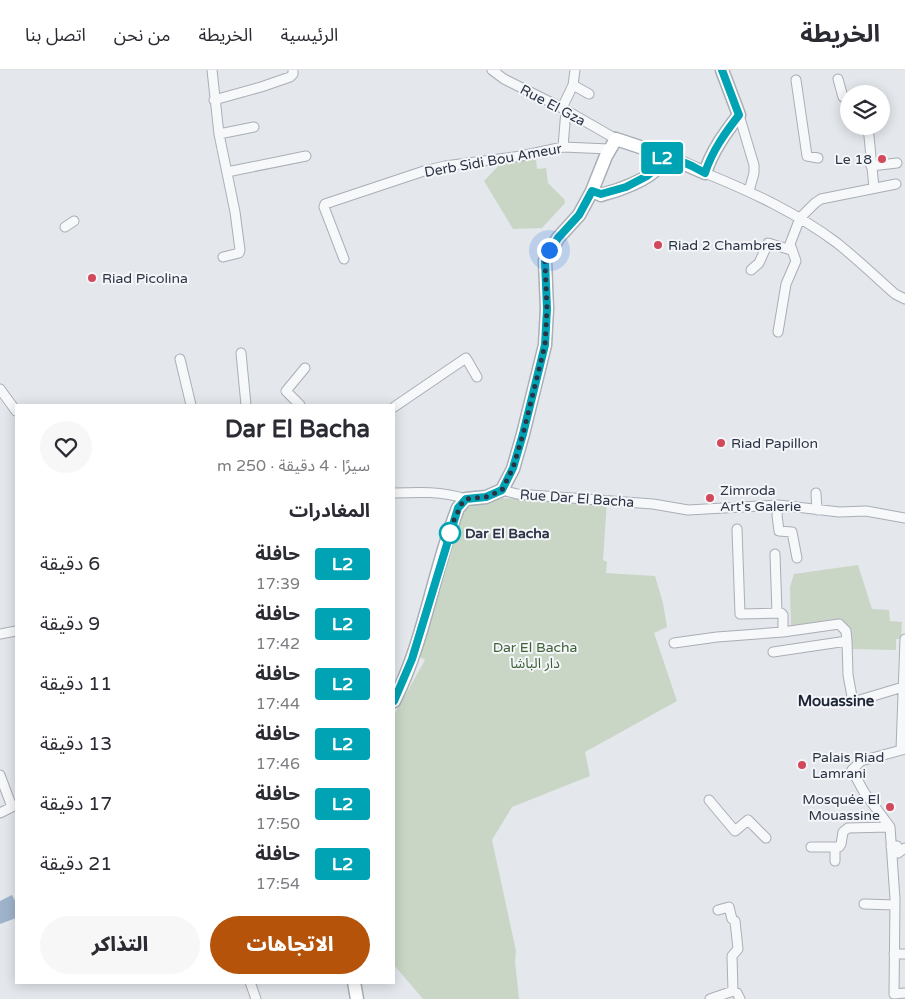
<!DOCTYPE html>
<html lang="ar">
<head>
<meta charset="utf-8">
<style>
  :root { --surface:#fff; --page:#f7f7f7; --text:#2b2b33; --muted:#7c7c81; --line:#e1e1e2; --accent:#b45309 }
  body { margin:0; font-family:"Varela Round","Noto Sans Arabic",sans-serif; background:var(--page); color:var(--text); direction:rtl; height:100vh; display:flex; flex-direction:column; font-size:19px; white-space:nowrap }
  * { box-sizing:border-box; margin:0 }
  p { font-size:16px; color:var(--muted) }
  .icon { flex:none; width:28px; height:28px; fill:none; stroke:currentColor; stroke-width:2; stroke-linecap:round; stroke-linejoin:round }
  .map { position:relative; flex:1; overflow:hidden; direction:ltr }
  .details { position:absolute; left:15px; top:334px; width:380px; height:580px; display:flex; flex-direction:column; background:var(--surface); border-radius:0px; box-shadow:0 2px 12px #0003; direction:rtl }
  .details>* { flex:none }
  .badge { padding:0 10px; border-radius:4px; font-size:18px; line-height:32px }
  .buttons { position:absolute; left:840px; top:15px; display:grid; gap:10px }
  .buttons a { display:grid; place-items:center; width:50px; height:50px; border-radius:50%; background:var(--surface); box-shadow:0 2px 12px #0003; font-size:25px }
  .you { position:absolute; width:25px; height:25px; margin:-12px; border:4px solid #fff; border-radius:50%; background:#1a73e8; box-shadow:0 0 0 8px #1a73e833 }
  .map>.badge { position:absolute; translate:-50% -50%; box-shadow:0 0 0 2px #fff }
  h2 { padding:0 25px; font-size:19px; line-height:45px }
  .round { display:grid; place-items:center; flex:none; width:52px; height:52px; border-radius:26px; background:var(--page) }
  .summary { display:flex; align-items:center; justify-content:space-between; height:85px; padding:0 25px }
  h1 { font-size:24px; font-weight:800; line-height:38px }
  .cta { display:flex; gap:10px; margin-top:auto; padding:10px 25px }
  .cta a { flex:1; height:58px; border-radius:30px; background:var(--accent); color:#fff; font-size:20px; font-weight:800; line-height:58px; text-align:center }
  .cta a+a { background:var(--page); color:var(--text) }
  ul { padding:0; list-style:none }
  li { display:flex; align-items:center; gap:15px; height:60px; padding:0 25px }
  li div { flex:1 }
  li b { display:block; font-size:19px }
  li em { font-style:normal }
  li .badge { min-width:55px; font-weight:700; text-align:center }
  header { display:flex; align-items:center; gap:30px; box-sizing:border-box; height:70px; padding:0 25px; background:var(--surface); border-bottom:1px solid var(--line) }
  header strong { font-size:24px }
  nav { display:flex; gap:28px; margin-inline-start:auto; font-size:18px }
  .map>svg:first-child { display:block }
  .green { fill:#c9d6c5 }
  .water { fill:#9fb4cc }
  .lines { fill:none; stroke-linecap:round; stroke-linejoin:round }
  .street-casing { stroke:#a9aeb7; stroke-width:11 }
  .secondary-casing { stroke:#a9aeb7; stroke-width:15 }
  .street { stroke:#f7f8fa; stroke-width:9 }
  .secondary { stroke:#fff; stroke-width:12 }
  .line-casing { stroke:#fff; stroke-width:11 }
  .line { stroke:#00a3b4; stroke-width:8 }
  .walk { stroke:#2b3445; stroke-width:5; stroke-dasharray:0 9 }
  .poi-dot { fill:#d1495b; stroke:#f4f6f9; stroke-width:2 }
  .stop-dot { fill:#fff; stroke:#00a3b4; stroke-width:2.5 }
  .labels { text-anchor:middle; stroke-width:4; stroke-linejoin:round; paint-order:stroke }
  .street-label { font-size:14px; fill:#2b3445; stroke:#f4f6f9 }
  .poi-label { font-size:14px; fill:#2b3445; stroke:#f4f6f9; text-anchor:start }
  .stop-label { font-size:14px; font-weight:bold; fill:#2b3445; stroke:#f4f6f9; text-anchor:start }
  .park-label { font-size:14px; fill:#3f6138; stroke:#f4f6f9 }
  .neighbourhood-label { font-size:15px; font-weight:bold; fill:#1d2536; stroke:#f4f6f9 }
</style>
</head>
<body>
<header>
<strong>الخريطة</strong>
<nav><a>الرئيسية</a><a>الخريطة</a><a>من نحن</a><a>اتصل بنا</a></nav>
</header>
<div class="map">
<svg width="905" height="929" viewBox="0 0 905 929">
  <rect width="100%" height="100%" fill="#e4e7ec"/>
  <path class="green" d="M536 90 537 99 546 98 548 113 564 129 565 133 542 158 513 159 484 111 503 91Z
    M496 428 607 431 603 490 607 492 606 503 655 506 663 533 667 557 654 563 677 631 585 682 590 706 512 737 492 770 516 881 515 891 519 929H423L394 895V645L425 590 420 587 460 443 476 433Z
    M858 495 872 539 889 540 890 551 902 552 901 569H896V580L851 579 842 555 791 558 790 517 794 504Z"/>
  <path class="water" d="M12 825 16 833V848L0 854V831Z"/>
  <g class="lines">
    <g class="street-casing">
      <path id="street" d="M212 0 219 64 254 57
        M492 0 504 9 562 38 616 69
        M838 9 843 27 849 28
        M796 10 807 86 818 88
        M573 15 589 24
        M214 30 261 17 290 7 293 4V0
        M562 38 573 15 575 0
        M739 45 754 95V103L749 121
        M868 56 874 118
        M219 64 235 142 240 180 239 183 223 187
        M563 77 566 40
        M871 96 897 93
        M227 102 306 86
        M705 103C752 122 797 143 837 173 857 189 876 207 895 224L905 229
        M65 157 74 151
        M344 189 324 137 325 134 424 101 445 96 521 86 563 77 609 79
        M751 200 759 193 768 173 791 180
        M778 262 786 214 796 191 790 174 800 148 815 133 821 129 896 114
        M241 283 246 335
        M180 289 191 335
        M0 319 16 341
        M300 335 286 321 305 298
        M394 337 466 288 477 307
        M502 420 517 424 531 425 653 434 688 440 779 435 839 442 866 441 905 448
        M394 423C418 422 442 421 466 429
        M816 423 817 440
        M779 435 777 445 779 461 792 462 797 488
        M737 459 740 544 781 543 783 545V562
        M775 484 777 543
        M0 564 16 561
        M674 573 717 567 783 562 839 554 846 561 847 571
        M773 582 847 571 848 605 853 632 903 617
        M901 680 905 569
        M0 705 12 737
        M709 730 735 761 748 750 766 768
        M0 743 16 735
        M890 757 895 829 894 924
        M890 757 864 722 852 700 861 691 905 679
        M811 777H839L841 774 843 762 848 758 890 757
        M891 777 897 776 898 783 905 778
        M835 778V791
        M864 834 895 835
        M718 840 729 837 732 849 735 851 738 879 732 886 733 921
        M894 884H905
        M250 912 256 929
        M894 924 905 923
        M710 929 733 921 737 923 740 929"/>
    </g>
    <g class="secondary-casing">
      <path id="secondary" d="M592 121 601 125C617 121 649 110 659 96 661 93 662 88 664 85
        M394 631C425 570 433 501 458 438L466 429 486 427 502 420 513 399 523 364 545 275 547 239 545 191 558 168 579 145 592 121 606 86 616 69 664 85 705 103C712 81 725 63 739 45L722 0
        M354 912 357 929"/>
    </g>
    <use href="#street" class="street"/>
    <use href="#secondary" class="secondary"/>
  </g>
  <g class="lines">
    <g class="line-casing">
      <path id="line" d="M394 631 412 589 458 438 466 429 486 427 502 420 513 398 523 364 545 275 547 239 545 191 558 168 579 145 592 121 601 124 626 117 647 106 659 96 664 84 692 96 705 103C712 81 725 63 739 45L722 0"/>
    </g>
    <use href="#line" class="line"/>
    <path class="walk" d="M450 463 449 465 454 450 462 433 466 429 486 427 502 420 513 398 523 364 545 275 547 239 545 191 549 180"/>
  </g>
  <g class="poi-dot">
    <circle cx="882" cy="89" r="5"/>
    <circle cx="658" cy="175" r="5"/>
    <circle cx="92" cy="208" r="5"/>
    <circle cx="721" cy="373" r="5"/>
    <circle cx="710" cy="428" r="5"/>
    <circle cx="802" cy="695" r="5"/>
    <circle cx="890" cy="737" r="5"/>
  </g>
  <circle class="stop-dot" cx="450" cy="463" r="10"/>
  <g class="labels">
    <g class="street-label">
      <text transform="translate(553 35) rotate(28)" y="5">Rue El Gza</text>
      <text transform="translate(493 90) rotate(-10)" y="5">Derb Sidi Bou Ameur</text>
      <text transform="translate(577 428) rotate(4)" y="5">Rue Dar El Bacha</text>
    </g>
    <g class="poi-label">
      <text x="872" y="94" text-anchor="end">Le 18</text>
      <text x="668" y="180">Riad 2 Chambres</text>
      <text x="102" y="213">Riad Picolina</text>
      <text x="731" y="378">Riad Papillon</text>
      <text x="720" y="425">Zimroda<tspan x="720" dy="16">Art's Galerie</tspan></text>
      <text x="812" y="692">Palais Riad<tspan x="812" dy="16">Lamrani</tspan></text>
      <text x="880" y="734" text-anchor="end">Mosquée El<tspan x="880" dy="16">Mouassine</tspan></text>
    </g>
    <g class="stop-label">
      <text x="465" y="468">Dar El Bacha</text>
    </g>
    <g class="park-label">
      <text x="535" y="582">Dar El Bacha<tspan x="535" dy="16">دار الباشا</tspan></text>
    </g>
    <g class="neighbourhood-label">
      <text x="836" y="636">Mouassine</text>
    </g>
  </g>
</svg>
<div class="buttons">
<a><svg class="icon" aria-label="layers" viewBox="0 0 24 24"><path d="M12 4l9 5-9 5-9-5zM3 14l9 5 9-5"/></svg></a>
</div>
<div class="you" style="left:549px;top:180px"></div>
<b class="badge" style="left:662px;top:88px;background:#00a3b4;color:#fff">L2</b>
<section class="details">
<div class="summary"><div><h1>Dar El Bacha</h1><p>سيرًا · 4 دقيقة · 250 m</p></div><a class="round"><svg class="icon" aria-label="heart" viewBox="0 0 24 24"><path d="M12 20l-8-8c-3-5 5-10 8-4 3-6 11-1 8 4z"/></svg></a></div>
<h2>المغادرات</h2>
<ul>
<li><span class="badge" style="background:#00a3b4;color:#fff">L2</span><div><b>حافلة</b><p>17:39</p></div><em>6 دقيقة</em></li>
<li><span class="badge" style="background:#00a3b4;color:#fff">L2</span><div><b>حافلة</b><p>17:42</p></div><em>9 دقيقة</em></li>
<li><span class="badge" style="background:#00a3b4;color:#fff">L2</span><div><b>حافلة</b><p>17:44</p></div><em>11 دقيقة</em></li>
<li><span class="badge" style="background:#00a3b4;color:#fff">L2</span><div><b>حافلة</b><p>17:46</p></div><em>13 دقيقة</em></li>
<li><span class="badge" style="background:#00a3b4;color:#fff">L2</span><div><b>حافلة</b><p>17:50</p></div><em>17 دقيقة</em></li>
<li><span class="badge" style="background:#00a3b4;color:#fff">L2</span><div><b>حافلة</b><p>17:54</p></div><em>21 دقيقة</em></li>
</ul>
<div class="cta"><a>الاتجاهات</a><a>التذاكر</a></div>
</section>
</div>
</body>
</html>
